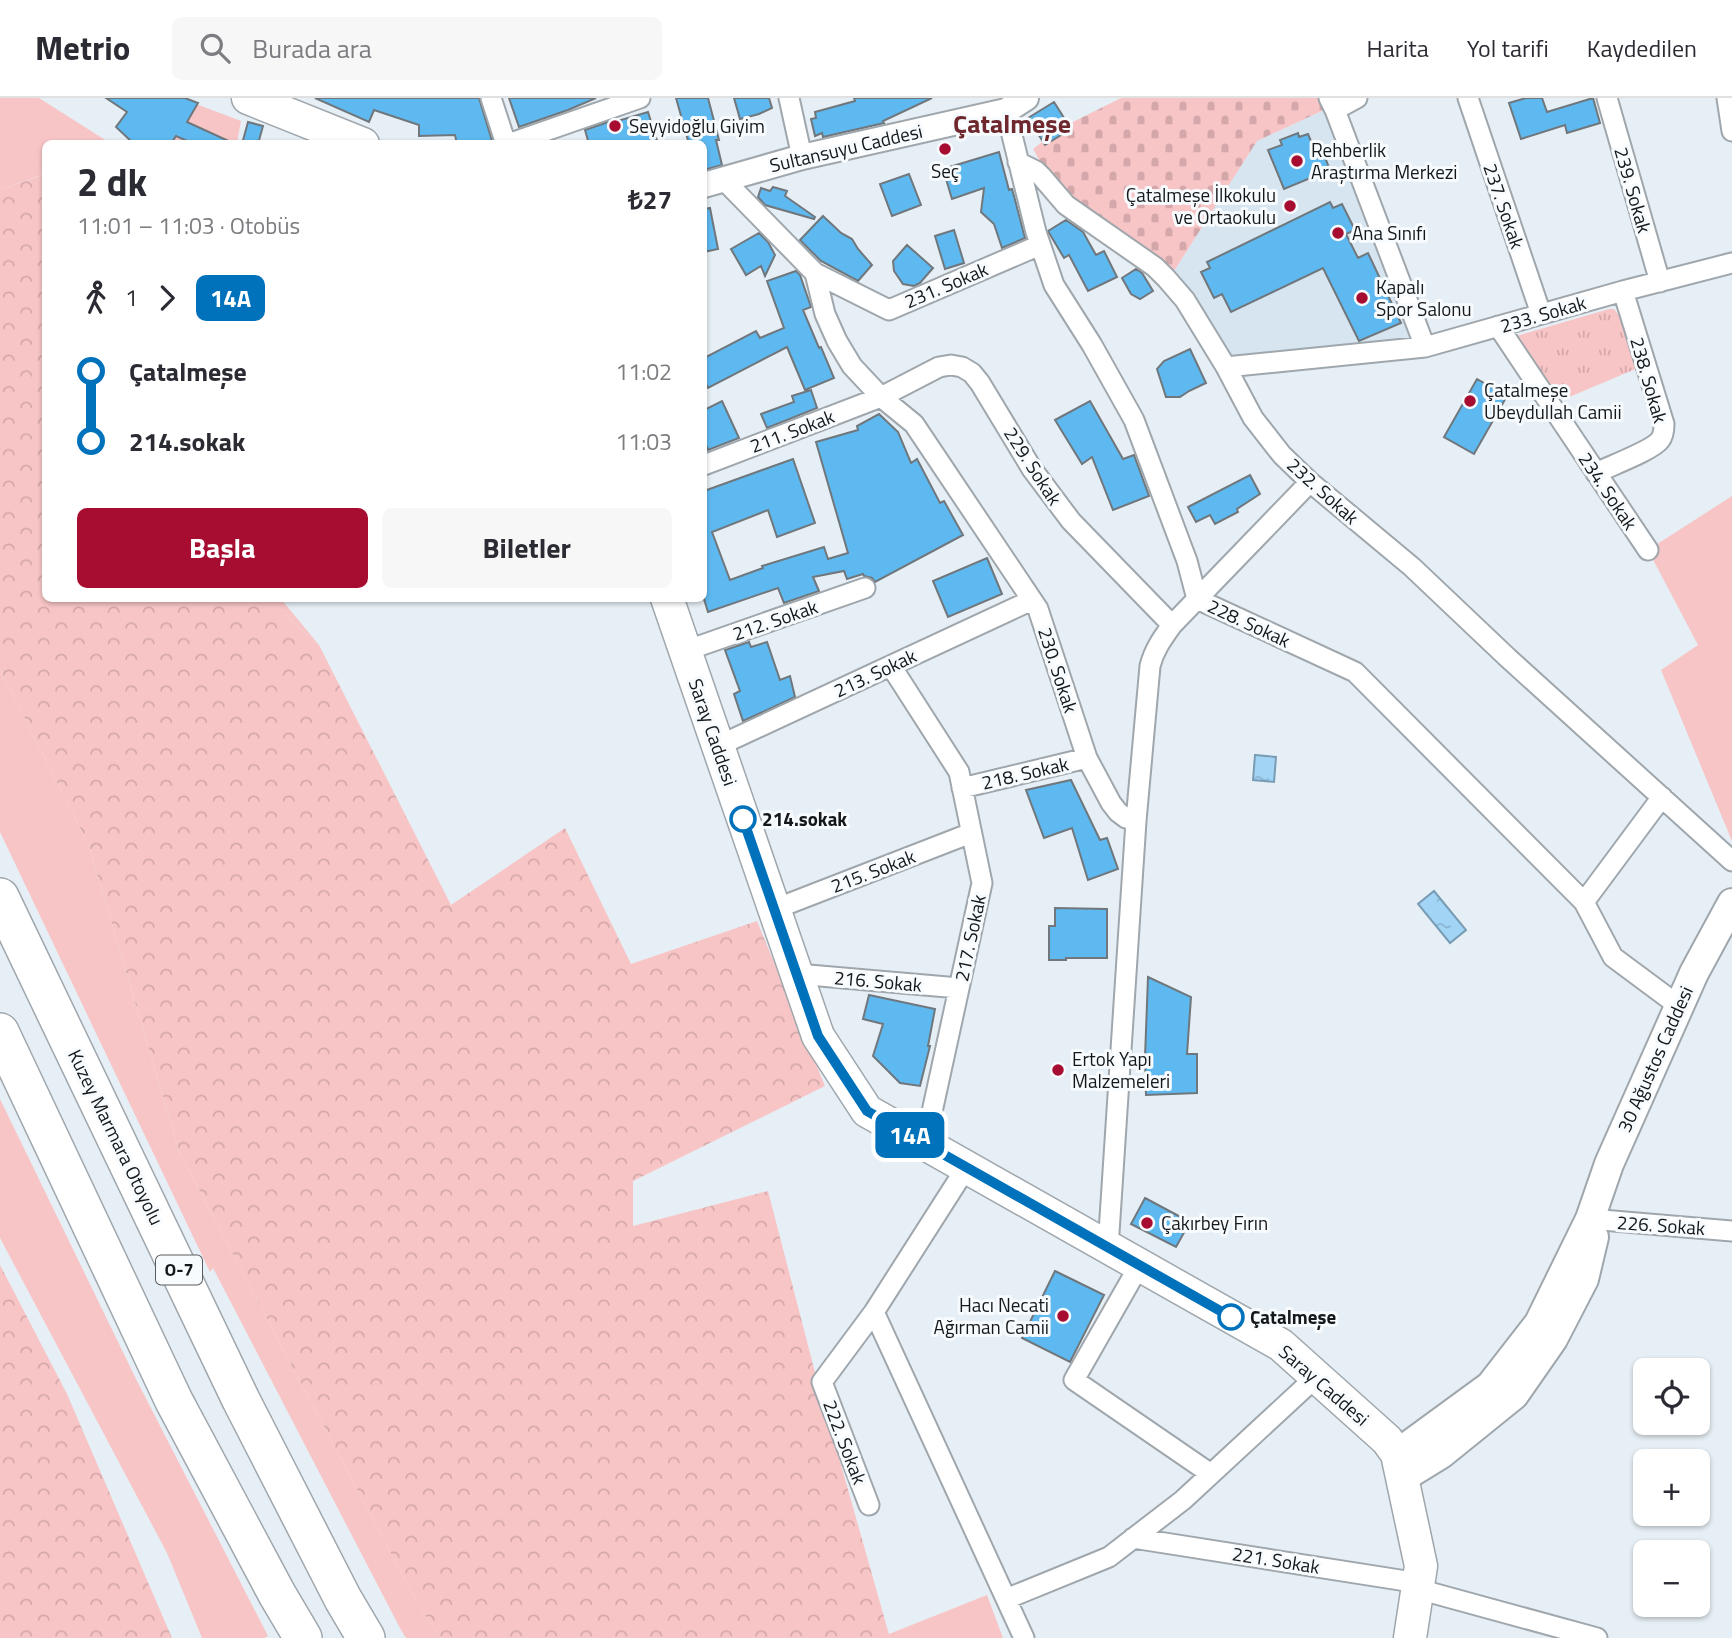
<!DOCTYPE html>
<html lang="tr">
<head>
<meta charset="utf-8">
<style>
  :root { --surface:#fff; --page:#f7f7f7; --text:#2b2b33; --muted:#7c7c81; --line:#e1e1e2; --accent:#a70d31 }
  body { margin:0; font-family:"Titillium Web",sans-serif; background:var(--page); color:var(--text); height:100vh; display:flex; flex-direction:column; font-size:26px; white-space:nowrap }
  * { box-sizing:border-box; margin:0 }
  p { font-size:23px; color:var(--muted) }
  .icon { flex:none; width:38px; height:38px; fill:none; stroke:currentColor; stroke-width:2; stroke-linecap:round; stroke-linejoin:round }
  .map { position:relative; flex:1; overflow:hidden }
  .side { position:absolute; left:42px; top:42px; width:665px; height:462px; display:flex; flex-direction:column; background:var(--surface); border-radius:10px; box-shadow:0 2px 5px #0004 }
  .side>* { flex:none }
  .badge { padding:0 14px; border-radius:10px; font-size:24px; line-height:46px }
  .controls { position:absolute; left:1633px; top:1260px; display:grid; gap:14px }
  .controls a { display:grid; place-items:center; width:77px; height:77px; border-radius:10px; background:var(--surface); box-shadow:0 2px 5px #0004; font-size:35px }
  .map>.badge { position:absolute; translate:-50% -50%; box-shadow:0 0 0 4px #fff }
  .legs { display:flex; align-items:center; gap:10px; height:77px; padding:0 35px; font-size:23px }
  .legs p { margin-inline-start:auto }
  .overview { display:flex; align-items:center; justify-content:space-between; height:119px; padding:0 35px }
  h1 { font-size:38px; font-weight:700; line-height:52px }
  .button { display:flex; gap:14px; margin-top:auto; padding:14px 35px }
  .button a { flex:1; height:80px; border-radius:10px; background:var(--accent); color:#fff; font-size:28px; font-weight:700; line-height:80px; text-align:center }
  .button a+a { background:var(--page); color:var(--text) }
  ul { padding:0 35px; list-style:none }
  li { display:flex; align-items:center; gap:24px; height:70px; font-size:26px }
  li i { display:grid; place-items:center; width:10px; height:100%; margin:0 9px; background:currentColor }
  li i::after { content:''; width:18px; height:18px; margin:-9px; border:5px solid; border-radius:50%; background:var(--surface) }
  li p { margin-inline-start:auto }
  li:first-child i { background:linear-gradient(#0000 50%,currentColor 0) }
  li:last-child i { background:linear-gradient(currentColor 50%,#0000 0) }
  header { display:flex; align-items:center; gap:42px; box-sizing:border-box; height:98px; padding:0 35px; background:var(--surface); border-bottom:2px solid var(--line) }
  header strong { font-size:33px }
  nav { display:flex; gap:38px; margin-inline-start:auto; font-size:24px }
  .search { width:490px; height:63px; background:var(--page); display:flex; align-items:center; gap:18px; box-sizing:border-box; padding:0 24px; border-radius:10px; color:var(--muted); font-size:26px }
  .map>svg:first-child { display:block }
  .built { fill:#d6e5f0 }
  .grass { fill:#f8c5c6 }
  .forest { fill:url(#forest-crowns) }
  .cemetery { fill:url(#cemetery-stones) }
  .park { fill:url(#park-tufts) }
  .water { fill:url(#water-ripples); stroke:#789cb4; stroke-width:2 }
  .building { fill:#5eb9f0; stroke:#70777c; stroke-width:2 }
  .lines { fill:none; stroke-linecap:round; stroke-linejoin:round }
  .minor-casing { stroke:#9fa7ad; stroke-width:23 }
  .tertiary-casing { stroke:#9fa7ad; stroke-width:28 }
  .secondary-casing { stroke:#9fa7ad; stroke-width:32 }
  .primary-casing { stroke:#9fa7ad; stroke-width:35 }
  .motorway-casing { stroke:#9fa7ad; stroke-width:40 }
  .minor { stroke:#fff; stroke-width:19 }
  .tertiary { stroke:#fff; stroke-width:24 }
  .secondary { stroke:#fff; stroke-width:28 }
  .primary { stroke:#fff; stroke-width:32 }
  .motorway { stroke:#fff; stroke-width:37 }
  .line-1-casing { stroke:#fff; stroke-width:16 }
  .line-1 { stroke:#0072bc; stroke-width:10 }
  .poi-dot { fill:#a70d31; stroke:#f8fbfe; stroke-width:2.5 }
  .stop-1-dot { fill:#fff; stroke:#0072bc; stroke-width:3.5 }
  .labels { text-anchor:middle; stroke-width:6; stroke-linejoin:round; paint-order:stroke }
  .shield { fill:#f8fbfe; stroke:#595c5e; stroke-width:2 }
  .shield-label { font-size:18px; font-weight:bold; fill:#15181a }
  .poi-label { font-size:19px; fill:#15181a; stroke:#f8fbfe; text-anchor:start }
  .street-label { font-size:19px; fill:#15181a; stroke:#f8fbfe }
  .stop-label { font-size:19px; font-weight:bold; fill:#15181a; stroke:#f8fbfe; text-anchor:start }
  .district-label { font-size:26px; font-weight:bold; fill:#6d272d; stroke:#f8fbfe }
</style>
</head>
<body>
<header>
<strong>Metrio</strong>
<div class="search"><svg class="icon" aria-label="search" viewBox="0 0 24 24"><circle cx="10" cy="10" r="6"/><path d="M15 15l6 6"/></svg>Burada ara</div>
<nav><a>Harita</a><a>Yol tarifi</a><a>Kaydedilen</a></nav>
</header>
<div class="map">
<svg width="1732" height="1540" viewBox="0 0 1732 1540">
  <defs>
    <pattern id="forest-crowns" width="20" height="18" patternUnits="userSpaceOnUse" patternTransform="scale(1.75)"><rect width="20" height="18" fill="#f8c5c6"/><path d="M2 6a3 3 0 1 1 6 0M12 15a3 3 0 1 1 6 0" fill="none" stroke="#d4a8aa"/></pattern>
    <pattern id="cemetery-stones" width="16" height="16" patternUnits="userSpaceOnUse" patternTransform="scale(1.75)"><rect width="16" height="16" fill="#f8c5c6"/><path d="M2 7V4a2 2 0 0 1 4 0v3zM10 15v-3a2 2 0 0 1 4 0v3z" fill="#d4a8aa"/></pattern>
    <pattern id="park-tufts" width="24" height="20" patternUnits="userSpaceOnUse" patternTransform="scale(1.75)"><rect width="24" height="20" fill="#f8c5c6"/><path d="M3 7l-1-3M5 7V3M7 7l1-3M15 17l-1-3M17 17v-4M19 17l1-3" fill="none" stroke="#d4a8aa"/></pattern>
    <pattern id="water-ripples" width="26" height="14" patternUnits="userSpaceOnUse" patternTransform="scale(1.75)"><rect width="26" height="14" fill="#a2d4f6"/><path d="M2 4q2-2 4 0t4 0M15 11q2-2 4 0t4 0" fill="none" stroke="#8bb5d2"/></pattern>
  </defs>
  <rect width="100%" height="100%" fill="#e6eff5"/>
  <path class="built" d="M1324 12 1420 246 1240 268 1174 173 1257 43Z"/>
  <path class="grass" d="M0 0H39L110 45 46 46 45 78 44 76 0 92Z
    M196 6 241 23 237 45 160 46Z
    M1732 398V743L1661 572 1698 547 1648 452Z
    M268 501H281L319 547Z
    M0 571 89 748 180 1056 421 1512 442 1540H406L401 1532 213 1170 210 1174 0 734Z
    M0 1001 137 1283 268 1538 264 1540H202L167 1455 0 1140Z
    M987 1497 1003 1540H890L889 1536Z"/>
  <path class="forest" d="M45 76 46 500 268 501 319 547 451 807 565 730 631 866 757 823 825 988 633 1083V1128L768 1093 817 1282 890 1540H442L421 1512 180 1056 89 748 0 571V92Z
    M0 1167 67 1296 172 1540H0Z"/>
  <path class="cemetery" d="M1121 0H1320L1324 12 1257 43 1174 173 1066 109 1033 51 1059 31Z"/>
  <path class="park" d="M1609 211H1614L1621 220 1638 270 1555 305 1513 239Z"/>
  <path class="water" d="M1255 657 1276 659 1274 684 1253 682Z
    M1434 793 1466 832 1450 845 1418 806Z"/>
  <path class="building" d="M106 0H185L198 5 187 24 235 46H194L176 38 171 46H134L116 29 127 14Z
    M315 0H479L493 46H457L455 37 419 38V27L374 12 369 24Z
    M509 0H596L568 12 519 29Z
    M676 0H708L719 42H716L722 67 704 72V46H689Z
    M734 0H769L772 10 759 16 740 21Z
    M854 0H932L883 23 884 25 823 39 822 35 815 38 811 21 816 20 815 14 855 3Z
    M1526 0H1542L1547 14 1593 0 1600 25 1567 35 1565 27 1521 41 1509 5Z
    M1054 4 1071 31 1045 47 1028 20Z
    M648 14 658 46H589L585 32 611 23V25Z
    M248 24 263 28 258 46H242Z
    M1298 35 1299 39 1308 36 1318 60 1324 57 1330 72 1284 91 1268 52 1282 47 1280 42Z
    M999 54 1009 92 1012 91 1014 98 1025 140 1002 150 994 126 981 114 984 90 952 101 943 71Z
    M909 76 921 107 892 118 880 86Z
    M773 89 787 93 785 98 815 119 814 121 765 107 758 99 761 90 770 93Z
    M1330 104 1333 110 1342 106 1355 132 1346 136 1358 160 1368 155 1401 225 1359 243 1323 170 1231 214 1222 196 1214 200 1201 174 1210 170 1207 164Z
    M710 110 718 151 704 154V111Z
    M823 118 841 135 852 141 858 151 872 167 858 183 821 163 800 142Z
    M1066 122 1083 134 1096 157 1104 153 1117 179 1088 193 1069 157 1064 160 1048 133Z
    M954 132 964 165 945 171 935 138Z
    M759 135 768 144 775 157 765 178 761 168 746 177 731 151Z
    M907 147 933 170 920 185 914 188 903 186 894 173 893 163Z
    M1136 171 1142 175 1153 193 1140 201 1131 196 1122 180Z
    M796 173 800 177 811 209 803 212 819 250 821 249 834 280 805 292 787 249 708 290 704 282V260L756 233 760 240 784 230 767 183Z
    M1190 251 1206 285 1189 293 1180 299H1166L1157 271 1164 263Z
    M1477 281 1507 298 1474 356 1444 339Z
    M811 292 817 310 767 330 761 316 794 304 792 298Z
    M722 303 739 340 708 352 704 341V312Z
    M1090 303 1123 361 1134 357 1149 398 1113 412 1092 359 1082 366 1055 322Z
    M879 316 898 334 911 365 917 361 940 405 944 403 963 437 875 484 872 480 864 478 863 476 847 481 844 473 813 479 819 493 784 505 778 490 708 514 704 501V393L793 361 815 425 777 439 768 412 712 434 730 482 763 470 762 468 824 449 828 461 848 455 816 344 858 332 857 328Z
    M1250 377 1260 396 1237 411 1238 414 1215 426 1210 417 1196 424 1188 409Z
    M987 460 1002 496 948 519 933 483Z
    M749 544 751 549 767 544 780 582 790 578 795 599 743 623 734 596 740 593 725 552Z
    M1071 682 1100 742 1107 740 1118 771 1088 782 1072 730 1044 740 1026 692Z
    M1055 810 1107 811V860H1066V862H1049V828H1055Z
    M1148 879 1191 899 1187 956H1197V995L1146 997 1145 959Z
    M869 897 935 911 928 948H930L920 988 900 985 873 958 883 926 863 921Z
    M1145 1100 1190 1124 1176 1149 1131 1126Z
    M1055 1173 1104 1197 1070 1264 1022 1240Z"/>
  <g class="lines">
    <g class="minor-casing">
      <path id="minor" d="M491 0 506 46
        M789 0 802 59
        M1329 0 1335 12 1425 249
        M1468 0 1541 216
        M1607 0 1660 184
        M1727 0 1732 33
        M1335 12 1357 0
        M1006 13 1036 134 1054 187 1092 247 1134 322 1187 463 1197 501 1355 574 1584 804 1613 859 1679 908
        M508 46 640 0
        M1018 64 1036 73 1042 79 1066 107 1155 169 1166 180 1185 202 1226 269 1253 320 1282 357 1310 384 1412 469 1508 560 1732 763
        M723 81 815 175 825 216 837 243 852 268 881 299 914 326 1038 511 1087 660 1111 705 1118 714 1126 720 1136 723 1108 1150
        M815 175 889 212 1040 147
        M1498 228 1648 452
        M1226 269 1425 249 1623 193 1732 165
        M704 367 881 299 939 269 951 267 962 269 972 275 980 285 1032 371 1071 423 1172 527
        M1596 375C1610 368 1653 352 1660 342 1664 337 1664 331 1664 326L1623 193
        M685 553 865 490
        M891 568 959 674 982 785 925 1046
        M718 648 1032 502
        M962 690 1087 660
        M1136 723 1150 568C1154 552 1162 541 1172 527L1310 384
        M1584 804 1662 699
        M775 811 971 735
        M797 876 959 890
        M966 1070 874 1214 1024 1540
        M1590 1121 1732 1133
        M1139 1168 1074 1282 1211 1376
        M869 1407 822 1284 874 1214
        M1133 1440 1419 1485
        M1418 1491 1597 1540
        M1006 1501 1109 1459 1183 1402 1316 1279"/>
    </g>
    <g class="tertiary-casing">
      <path id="tertiary" d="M704 87 802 59 1006 13 1026 0"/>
    </g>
    <g class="secondary-casing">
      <path id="secondary" d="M1397 1356 1490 1288 1539 1225 1590 1121 1609 1066 1694 875 1732 805
        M1402 1380 1441 1356 1514 1297 1553 1241 1584 1181 1594 1139"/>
    </g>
    <g class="primary-casing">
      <path id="primary" d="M248 0 363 46
        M667 500 818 938 867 1013 1281 1247 1387 1342 1397 1356 1421 1468 1410 1540"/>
    </g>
    <g class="motorway-casing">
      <path id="motorway" d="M0 799 241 1302 343 1501 366 1540
        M0 934 174 1303 277 1496 303 1540"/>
    </g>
    <use href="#minor" class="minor"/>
    <use href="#tertiary" class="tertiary"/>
    <use href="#secondary" class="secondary"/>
    <use href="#primary" class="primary"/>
    <use href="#motorway" class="motorway"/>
  </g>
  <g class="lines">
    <g class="line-1-casing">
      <path id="line-1" d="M743 721 818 938 867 1013 1231 1219"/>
    </g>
    <use href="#line-1" class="line-1"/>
  </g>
  <g class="poi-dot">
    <circle cx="615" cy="28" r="7"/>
    <circle cx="945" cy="51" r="7"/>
    <circle cx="1297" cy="63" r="7"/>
    <circle cx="1290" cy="108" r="7"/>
    <circle cx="1338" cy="135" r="7"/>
    <circle cx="1362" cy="200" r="7"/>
    <circle cx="1470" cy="303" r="7"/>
    <circle cx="1058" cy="972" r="7"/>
    <circle cx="1147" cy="1125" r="7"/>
    <circle cx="1063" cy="1218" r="7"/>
  </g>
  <g class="stop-1-dot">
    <circle cx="743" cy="721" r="12"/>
    <circle cx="1231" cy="1219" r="12"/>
  </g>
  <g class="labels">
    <rect class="shield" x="156" y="1157.5" width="46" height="29" rx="5"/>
    <g class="shield-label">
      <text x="179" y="1178">O-7</text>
    </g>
    <g class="poi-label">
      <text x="629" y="35">Seyyidoğlu Giyim</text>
      <text x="1311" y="59">Rehberlik<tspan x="1311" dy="22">Araştırma Merkezi</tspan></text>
      <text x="945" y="80" text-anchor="middle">Seç</text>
      <text x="1276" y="104" text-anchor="end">Çatalmeşe İlkokulu<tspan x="1276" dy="22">ve Ortaokulu</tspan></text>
      <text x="1352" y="142">Ana Sınıfı</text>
      <text x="1376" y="196">Kapalı<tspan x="1376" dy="22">Spor Salonu</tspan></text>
      <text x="1484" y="299">Çatalmeşe<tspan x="1484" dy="22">Ubeydullah Camii</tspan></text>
      <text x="1072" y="968">Ertok Yapı<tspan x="1072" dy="22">Malzemeleri</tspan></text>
      <text x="1161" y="1132">Çakırbey Fırın</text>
      <text x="1049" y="1214" text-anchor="end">Hacı Necati<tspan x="1049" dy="22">Ağırman Camii</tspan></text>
    </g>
    <g class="street-label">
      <text transform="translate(846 50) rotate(-13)" y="7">Sultansuyu Caddesi</text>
      <text transform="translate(1633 92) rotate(74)" y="7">239. Sokak</text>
      <text transform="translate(1504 108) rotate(71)" y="7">237. Sokak</text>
      <text transform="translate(946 187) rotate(-23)" y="7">231. Sokak</text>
      <text transform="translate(1543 216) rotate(-16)" y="7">233. Sokak</text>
      <text transform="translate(1649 282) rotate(74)" y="7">238. Sokak</text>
      <text transform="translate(792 333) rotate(-21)" y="7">211. Sokak</text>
      <text transform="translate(1033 368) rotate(57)" y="7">229. Sokak</text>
      <text transform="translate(1323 393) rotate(42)" y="7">232. Sokak</text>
      <text transform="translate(1608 393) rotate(56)" y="7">234. Sokak</text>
      <text transform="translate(775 522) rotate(-19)" y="7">212. Sokak</text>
      <text transform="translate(1249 525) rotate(25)" y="7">228. Sokak</text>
      <text transform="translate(1058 572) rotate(72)" y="7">230. Sokak</text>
      <text transform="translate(875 575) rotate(-25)" y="7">213. Sokak</text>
      <text transform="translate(713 634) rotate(71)" y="7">Saray Caddesi</text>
      <text transform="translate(1025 675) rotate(-13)" y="7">218. Sokak</text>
      <text transform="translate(873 773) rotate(-21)" y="7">215. Sokak</text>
      <text transform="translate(970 840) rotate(-78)" y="7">217. Sokak</text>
      <text transform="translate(878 883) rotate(5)" y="7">216. Sokak</text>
      <text transform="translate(1655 961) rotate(-66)" y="7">30 Ağustos Caddesi</text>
      <text transform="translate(116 1039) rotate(64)" y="7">Kuzey Marmara Otoyolu</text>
      <text transform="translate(1661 1127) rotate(4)" y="7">226. Sokak</text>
      <text transform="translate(1324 1287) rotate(41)" y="7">Saray Caddesi</text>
      <text transform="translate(845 1344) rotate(69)" y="7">222. Sokak</text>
      <text transform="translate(1276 1462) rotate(9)" y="7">221. Sokak</text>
    </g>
    <g class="stop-label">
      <text x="762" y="728">214.sokak</text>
      <text x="1250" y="1226">Çatalmeşe</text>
    </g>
    <g class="district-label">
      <text x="1012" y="35">Çatalmeşe</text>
    </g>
  </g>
</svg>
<div class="controls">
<a><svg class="icon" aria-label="locate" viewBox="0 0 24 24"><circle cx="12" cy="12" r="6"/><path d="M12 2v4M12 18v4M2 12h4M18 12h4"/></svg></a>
<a>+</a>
<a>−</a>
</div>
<b class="badge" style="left:910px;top:1037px;background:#0072bc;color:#fff">14A</b>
<section class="side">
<div class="overview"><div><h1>2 dk</h1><p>11:01 – 11:03 · Otobüs</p></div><b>₺27</b></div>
<div class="legs"><svg class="icon" aria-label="walk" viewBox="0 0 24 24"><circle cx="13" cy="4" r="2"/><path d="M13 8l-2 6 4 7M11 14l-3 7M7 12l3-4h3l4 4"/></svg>1<svg class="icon" aria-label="forward" viewBox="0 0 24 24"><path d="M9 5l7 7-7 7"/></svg><b class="badge" style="background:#0072bc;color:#fff">14A</b></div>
<ul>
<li><i style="color:#0072bc"></i><b>Çatalmeşe</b><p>11:02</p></li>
<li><i style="color:#0072bc"></i><b>214.sokak</b><p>11:03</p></li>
</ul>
<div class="button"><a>Başla</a><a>Biletler</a></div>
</section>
</div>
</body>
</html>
